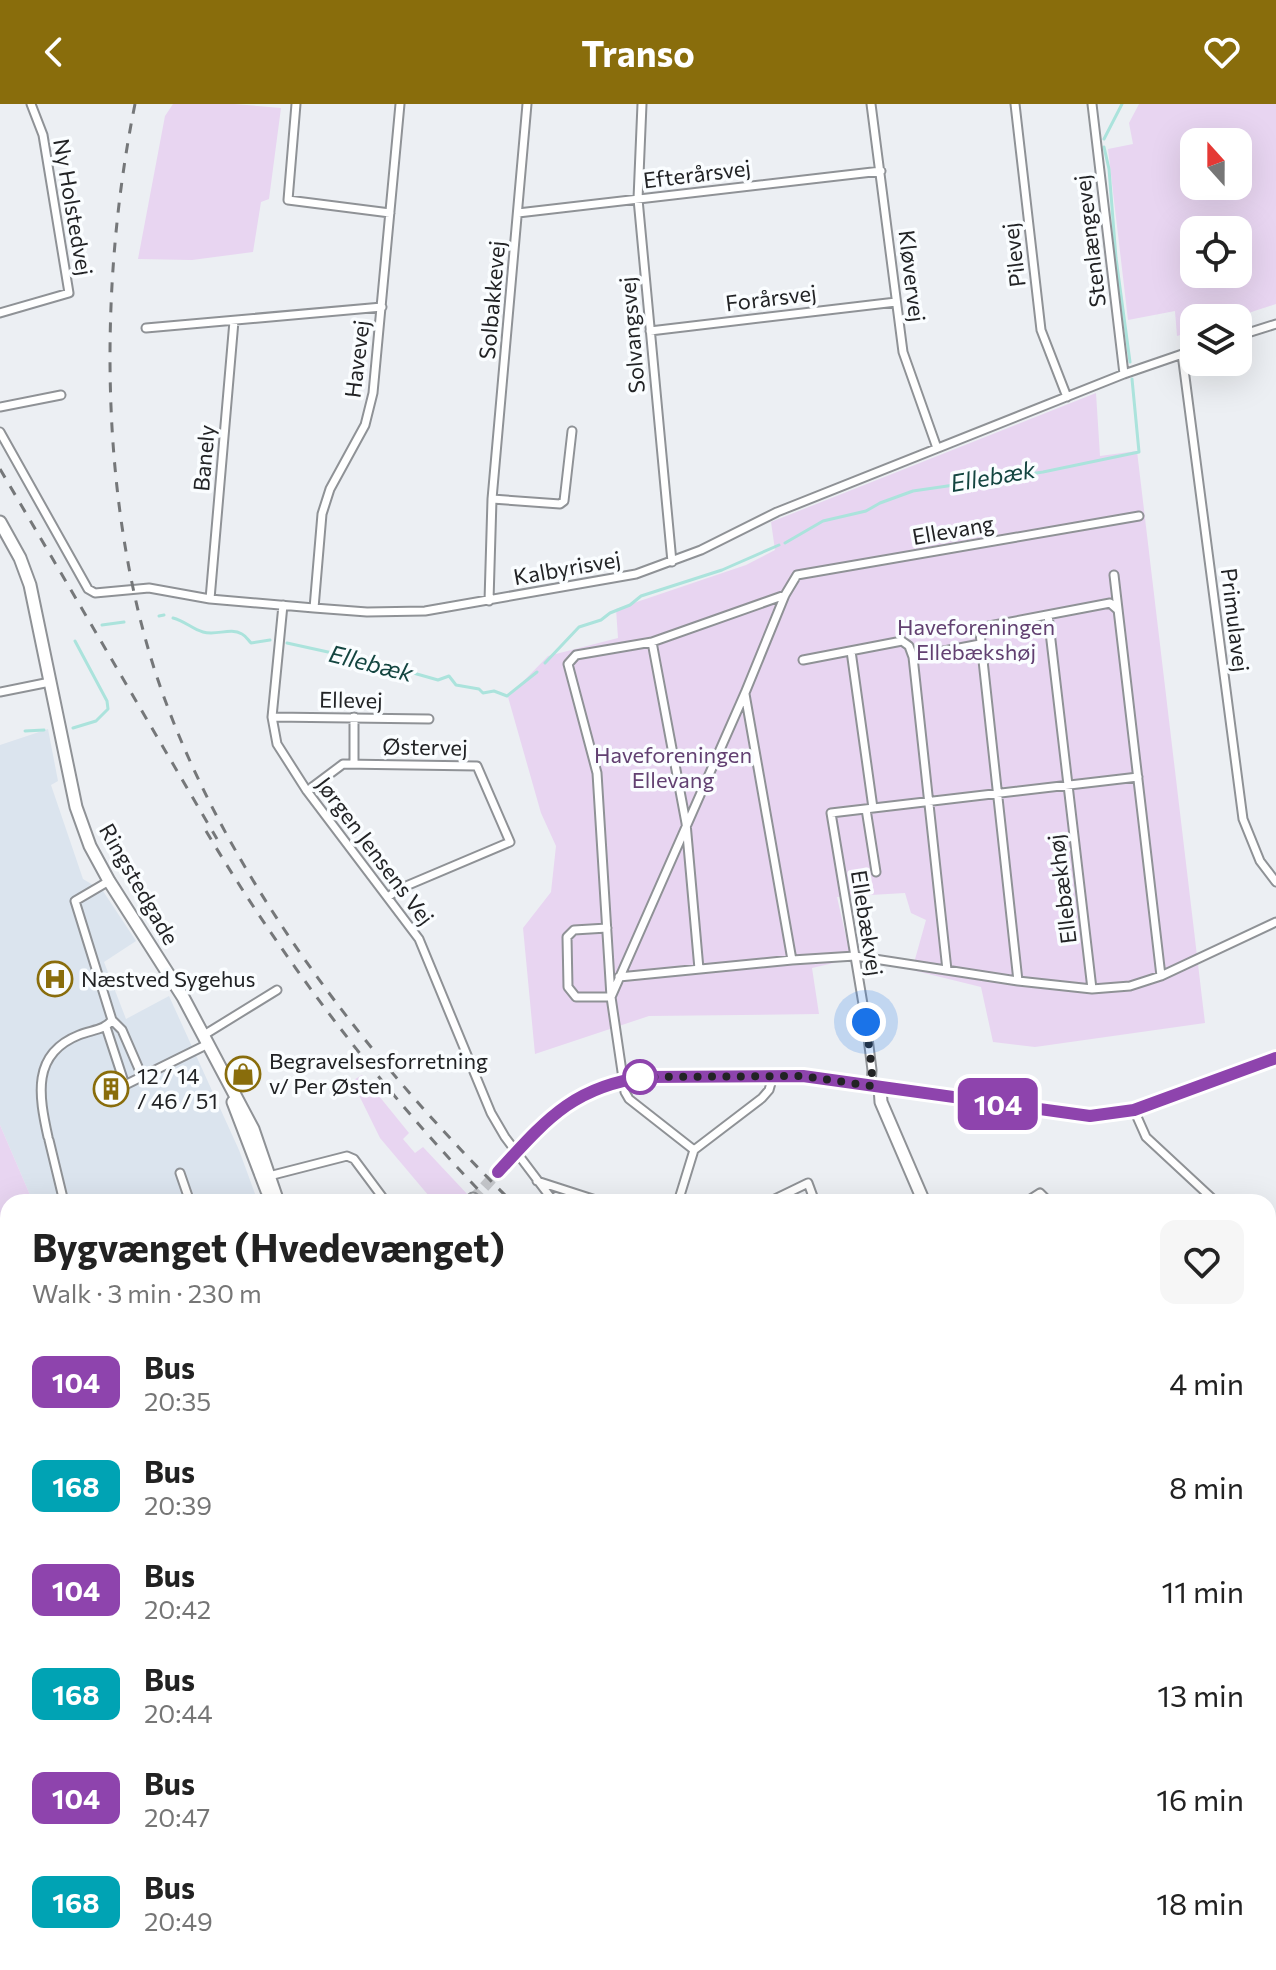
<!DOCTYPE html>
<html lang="en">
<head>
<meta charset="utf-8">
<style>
  :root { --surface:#fff; --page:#f6f6f6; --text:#222; --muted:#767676; --accent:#896d0c }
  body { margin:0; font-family:Commissioner,sans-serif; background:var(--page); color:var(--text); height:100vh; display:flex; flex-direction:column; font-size:30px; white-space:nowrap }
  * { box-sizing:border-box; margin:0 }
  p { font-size:26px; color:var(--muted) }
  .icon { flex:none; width:44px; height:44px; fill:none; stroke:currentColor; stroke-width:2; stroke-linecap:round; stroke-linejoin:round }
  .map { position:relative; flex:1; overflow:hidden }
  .details { position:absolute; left:0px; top:1090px; width:1276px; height:776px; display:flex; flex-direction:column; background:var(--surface); border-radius:24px 24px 0 0; box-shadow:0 8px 32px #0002 }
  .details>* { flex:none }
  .badge { padding:0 16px; border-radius:12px; font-size:28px; line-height:52px }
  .needle { width:52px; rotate:339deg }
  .controls { position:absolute; left:1180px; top:24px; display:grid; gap:16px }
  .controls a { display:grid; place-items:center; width:72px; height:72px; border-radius:16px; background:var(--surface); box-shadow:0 8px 32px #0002; font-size:40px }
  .you { position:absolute; width:40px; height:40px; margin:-20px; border:6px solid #fff; border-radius:50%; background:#1a73e8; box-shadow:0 0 0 12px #1a73e833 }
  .map>.badge { position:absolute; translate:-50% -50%; box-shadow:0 0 0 4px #fff }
  .round { display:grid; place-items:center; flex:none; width:84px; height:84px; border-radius:16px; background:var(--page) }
  .head { display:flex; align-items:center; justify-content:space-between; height:136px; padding:0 32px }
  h1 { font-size:38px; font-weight:700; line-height:60px }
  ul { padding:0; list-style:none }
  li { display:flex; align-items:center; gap:24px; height:104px; padding:0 32px }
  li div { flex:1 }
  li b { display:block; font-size:30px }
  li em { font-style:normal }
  li .badge { min-width:88px; font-weight:700; text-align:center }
  header { display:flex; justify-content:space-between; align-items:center; height:104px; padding:0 32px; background:var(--accent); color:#fff; font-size:36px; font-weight:700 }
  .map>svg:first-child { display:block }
  .built { fill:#dbe4ee }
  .green { fill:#e8d5f1; fill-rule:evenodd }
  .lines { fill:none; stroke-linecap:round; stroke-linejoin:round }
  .stream { stroke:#abe3dc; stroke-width:3 }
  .secondary-tunnel { stroke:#c4c6ca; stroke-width:11; stroke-dasharray:11 5.5; stroke-linecap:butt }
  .street-casing { stroke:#8f9296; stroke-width:11 }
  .secondary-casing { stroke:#8f9296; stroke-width:15 }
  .street { stroke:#fff; stroke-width:7 }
  .secondary { stroke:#fff; stroke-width:11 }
  .rail { stroke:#757779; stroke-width:3; stroke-dasharray:10 10; stroke-linecap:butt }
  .line-casing { stroke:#fff; stroke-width:18 }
  .line { stroke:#8e44ad; stroke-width:12 }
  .walk { stroke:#222325; stroke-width:8; stroke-dasharray:0 14.4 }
  .stop-dot { fill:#fff; stroke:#8e44ad; stroke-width:4 }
  .labels { text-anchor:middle; stroke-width:7; stroke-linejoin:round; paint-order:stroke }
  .street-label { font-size:22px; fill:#222325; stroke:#fafdff }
  .park-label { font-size:22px; fill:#624071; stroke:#fafdff }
  .poi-label { font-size:22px; fill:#222325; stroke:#fafdff; text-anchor:start }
  .water-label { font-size:24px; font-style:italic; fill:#134540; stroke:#fafdff }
</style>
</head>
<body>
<header><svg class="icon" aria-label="back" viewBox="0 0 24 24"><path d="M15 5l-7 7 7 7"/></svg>Transo<svg class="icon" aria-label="heart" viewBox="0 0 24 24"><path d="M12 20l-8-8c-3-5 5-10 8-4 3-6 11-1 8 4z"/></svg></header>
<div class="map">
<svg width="1276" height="1866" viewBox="0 0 1276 1866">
  <rect width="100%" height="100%" fill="#eceff3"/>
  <path class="built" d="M48 625 58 677 51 681 83 775 103 787 136 837 104 858 126 915 169 892 239 1046 258 1098H33L0 1021V641Z"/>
  <path class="green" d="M173 0H234L281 4 269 95 261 98 253 148 192 156 138 155 165 12Z
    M1139 0H1276V200L1233 214H1194V227L1177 232 1175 207 1128 216 1108 45 1133 40 1129 19ZM1194 38H1238V82H1194ZM1194 126H1238V170H1194Z
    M1096 289 1100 352 1137 347 1205 919 1035 943 993 938 981 883 912 866 926 816 911 809 905 789 837 793 851 855 812 864 819 910 649 912 535 950 523 824 551 788 556 742 541 709 508 593 548 552 618 534 616 505 746 461 775 446 771 418Z
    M362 971 409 1029 403 1035 415 1049 423 1043 469 1092 464 1098H434L380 1034 352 977Z
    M0 1021 33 1098H8V1501L0 1503Z
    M8 1547V1858H17L14 1866H0V1549Z
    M41 1858H85L91 1865 38 1866Z
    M814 1858H965L969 1866H809Z"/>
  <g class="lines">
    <path class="stream" d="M1104 35 1122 0
      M1104 43 1109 65 1116 154 1130 258
      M785 439 823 417 866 407 880 399 913 387 1043 368 1139 348 1132 275
      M159 512 164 511
      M173 514C185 517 192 525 203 528 217 532 230 523 242 530 246 532 248 536 251 539L270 536
      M102 521 124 518
      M287 539 378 559 438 576 449 572 456 581 479 585 483 589 494 587 507 592 537 568
      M545 559 579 523 601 516 610 509 630 501 641 492 722 466 779 441
      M73 624 96 617 108 605 107 597 75 537
      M25 627 44 626"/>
    <path class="secondary-tunnel" d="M473 1095 498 1068"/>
    <g class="street-casing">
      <path id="street" d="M296 0 288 96 390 109
        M642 0 638 95 672 458
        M871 0 903 248 937 344
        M1015 0 1041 226 1067 293
        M1092 0 1124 270
        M518 109 881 67
        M0 209 69 189 43 31 31 0
        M146 224 382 203
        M650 227 896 198
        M1238 232 1276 220
        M1182 250 1243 715 1260 757 1276 778
        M0 303 61 291
        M0 328 88 485 95 489 149 484 210 495 314 504 367 508 425 507 636 470 701 446 777 408 1124 270 1194 246
        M492 395 560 400 564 397 572 327
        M1114 471 1161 872
        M210 495 234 217
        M489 497 492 395 527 0
        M283 501 272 613 277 640 307 687 419 835 491 1009 505 1033 554 1098
        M314 504 322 410 330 385 365 321 373 289 400 0
        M1048 511 1092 885
        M652 538 686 719 699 865
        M851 547 873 704
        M913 553 980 540
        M803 556 902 537 909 542 913 553 947 866
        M0 588 50 578
        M745 590 792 856
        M272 613 429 615
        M354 659V613
        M307 687 343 660 477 662 510 738 399 785 388 793
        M866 705 876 768
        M607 824 574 826 567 833 568 883 576 893H611L745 589 785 491 797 471 1139 412
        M619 873 792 856 855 852 1018 877 1092 885 1130 882 1161 872 1276 818
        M1018 877 980 529 989 522 1110 499 1118 506
        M112 916 122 926 142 972
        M106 923 125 981 208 940
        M204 931 277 886
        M871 982 872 966 866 918 831 709 1138 673
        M1134 1006 1146 1033 1216 1098
        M48 1033C39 992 31 950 79 931 91 926 105 926 112 916L75 797 109 777
        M49 1036 64 1098
        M694 1046 629 995 625 988 611 893 597 669 568 560 576 551 652 538 785 491
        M180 1069 190 1098
        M269 1072 347 1052 354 1055 386 1098
        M537 1077 602 1098
        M775 1095 808 1079 815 1098
        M678 1098 694 1046 762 994 769 986 773 972
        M1026 1098 1040 1089 1049 1098
        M1268 1145 1276 1151
        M1268 1173 1276 1167
        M1268 1260 1276 1255
        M1268 1379 1276 1373
        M1268 1508 1276 1502
        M0 1826 8 1802
        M398 1858V1866
        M753 1858 766 1866
        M154 1866 161 1858
        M332 1866 334 1858
        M601 1866V1858
        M654 1866 662 1858
        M1070 1866 1104 1859"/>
    </g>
    <g class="secondary-casing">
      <path id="secondary" d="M0 418 20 454 30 481 76 703 90 742 109 777 183 893 253 1025 278 1098
        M880 983 881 998 924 1098
        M233 998 267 1087
        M498 1068C546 1017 573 982 646 973L803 972 1090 1012 1134 1006 1276 954
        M470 1098 473 1095
        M1268 1525 1276 1532
        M1268 1661 1276 1653
        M1268 1672 1276 1683
        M1268 1848 1276 1842
        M1104 1858 1105 1866
        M1182 1858 1224 1861 1248 1858
        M31 1866 34 1858"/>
    </g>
    <use href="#street" class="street"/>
    <use href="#secondary" class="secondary"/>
    <path class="rail" d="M135 0C99 178 99 390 154 564 218 763 364 952 512 1098
      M0 365 217 735
      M206 727C286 861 382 986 490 1098
      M1268 1732 1276 1739
      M1268 1750 1276 1757"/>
  </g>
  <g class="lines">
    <g class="line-casing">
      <path id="line" d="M498 1068C545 1017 573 982 646 973L803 972 1090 1012 1134 1006 1276 954"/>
    </g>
    <use href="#line" class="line"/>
    <path class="walk" d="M640 973 803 972 871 982 872 966 866 918"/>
  </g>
  <defs>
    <g id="hospital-ring" transform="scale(1.8)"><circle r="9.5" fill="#fafdff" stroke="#896d0c" stroke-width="1.5"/><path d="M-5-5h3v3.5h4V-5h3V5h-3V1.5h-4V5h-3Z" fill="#896d0c"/></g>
    <g id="shop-ring" transform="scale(1.8)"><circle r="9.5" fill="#fafdff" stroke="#896d0c" stroke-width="1.5"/><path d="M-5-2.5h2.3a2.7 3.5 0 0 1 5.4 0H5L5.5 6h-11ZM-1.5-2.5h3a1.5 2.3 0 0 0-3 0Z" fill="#896d0c"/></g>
    <g id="building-ring" transform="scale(1.8)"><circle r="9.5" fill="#fafdff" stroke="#896d0c" stroke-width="1.5"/><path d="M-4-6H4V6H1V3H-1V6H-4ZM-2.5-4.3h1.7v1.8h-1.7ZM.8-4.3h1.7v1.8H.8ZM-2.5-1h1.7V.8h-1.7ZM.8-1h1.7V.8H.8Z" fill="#896d0c"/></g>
  </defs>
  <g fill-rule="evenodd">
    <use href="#hospital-ring" x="55" y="875"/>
    <use href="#shop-ring" x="243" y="970"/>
    <use href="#building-ring" x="111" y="985"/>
  </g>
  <circle class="stop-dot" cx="640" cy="973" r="16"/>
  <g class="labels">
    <g class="street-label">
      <text transform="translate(697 70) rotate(-7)" y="8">Efterårsvej</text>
      <text transform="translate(73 103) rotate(80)" y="8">Ny Holstedvej</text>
      <text transform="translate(1090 137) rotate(-97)" y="8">Stenlængevej</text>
      <text transform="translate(1014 151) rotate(-97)" y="8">Pilevej</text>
      <text transform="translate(912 172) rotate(83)" y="8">Kløvervej</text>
      <text transform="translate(771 194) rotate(-7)" y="8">Forårsvej</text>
      <text transform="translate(492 196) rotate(-85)" y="8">Solbakkevej</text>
      <text transform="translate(632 231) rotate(-95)" y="8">Solvangsvej</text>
      <text transform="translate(357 255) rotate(-83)" y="8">Havevej</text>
      <text transform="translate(204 354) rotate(-85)" y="8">Banely</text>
      <text transform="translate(953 426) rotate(-10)" y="8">Ellevang</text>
      <text transform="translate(567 464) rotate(-10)" y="8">Kalbyrisvej</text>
      <text transform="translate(1235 516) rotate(83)" y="8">Primulavej</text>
      <text transform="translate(351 596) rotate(1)" y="8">Ellevej</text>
      <text transform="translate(425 643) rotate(1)" y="8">Østervej</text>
      <text transform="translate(375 747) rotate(53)" y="8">Jørgen Jensens Vej</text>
      <text transform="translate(139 780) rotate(60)" y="8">Ringstedgade</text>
      <text transform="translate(1062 785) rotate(-97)" y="8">Ellebækhøj</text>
      <text transform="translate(867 819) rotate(81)" y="8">Ellebækvej</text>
    </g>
    <g class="park-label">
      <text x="976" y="531">Haveforeningen<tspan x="976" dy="25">Ellebækshøj</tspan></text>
      <text x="673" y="659">Haveforeningen<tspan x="673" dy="25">Ellevang</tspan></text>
    </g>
    <g class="poi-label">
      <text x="81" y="883">Næstved Sygehus</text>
      <text x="269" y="965">Begravelsesforretning<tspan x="269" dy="25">v/ Per Østen</tspan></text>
      <text x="137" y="980">12 / 14<tspan x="137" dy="25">/ 46 / 51</tspan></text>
    </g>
    <g class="water-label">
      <text transform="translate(993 373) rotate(-10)" y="8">Ellebæk</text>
      <text transform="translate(371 560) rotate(14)" y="8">Ellebæk</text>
    </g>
  </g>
</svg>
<div class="controls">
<a><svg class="needle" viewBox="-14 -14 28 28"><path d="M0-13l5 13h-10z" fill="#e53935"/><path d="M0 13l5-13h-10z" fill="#767676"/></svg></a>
<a><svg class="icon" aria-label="locate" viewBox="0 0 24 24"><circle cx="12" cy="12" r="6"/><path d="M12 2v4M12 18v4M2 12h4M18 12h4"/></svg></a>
<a><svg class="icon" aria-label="layers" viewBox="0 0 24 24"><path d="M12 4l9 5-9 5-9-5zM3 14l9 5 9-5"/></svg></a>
</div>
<div class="you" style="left:866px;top:918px"></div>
<b class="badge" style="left:998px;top:1000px;background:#8e44ad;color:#fff">104</b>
<section class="details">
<div class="head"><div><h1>Bygvænget (Hvedevænget)</h1><p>Walk · 3 min · 230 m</p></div><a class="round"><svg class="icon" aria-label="heart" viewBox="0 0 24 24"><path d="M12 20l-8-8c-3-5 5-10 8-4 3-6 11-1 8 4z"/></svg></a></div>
<ul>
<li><span class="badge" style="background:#8e44ad;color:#fff">104</span><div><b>Bus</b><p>20:35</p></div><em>4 min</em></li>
<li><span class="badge" style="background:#00a3b4;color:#fff">168</span><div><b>Bus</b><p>20:39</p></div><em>8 min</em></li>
<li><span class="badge" style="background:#8e44ad;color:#fff">104</span><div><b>Bus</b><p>20:42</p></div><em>11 min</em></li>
<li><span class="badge" style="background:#00a3b4;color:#fff">168</span><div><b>Bus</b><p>20:44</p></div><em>13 min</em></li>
<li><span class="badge" style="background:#8e44ad;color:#fff">104</span><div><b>Bus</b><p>20:47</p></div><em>16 min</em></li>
<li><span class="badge" style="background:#00a3b4;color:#fff">168</span><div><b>Bus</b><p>20:49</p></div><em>18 min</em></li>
</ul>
</section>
</div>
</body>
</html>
